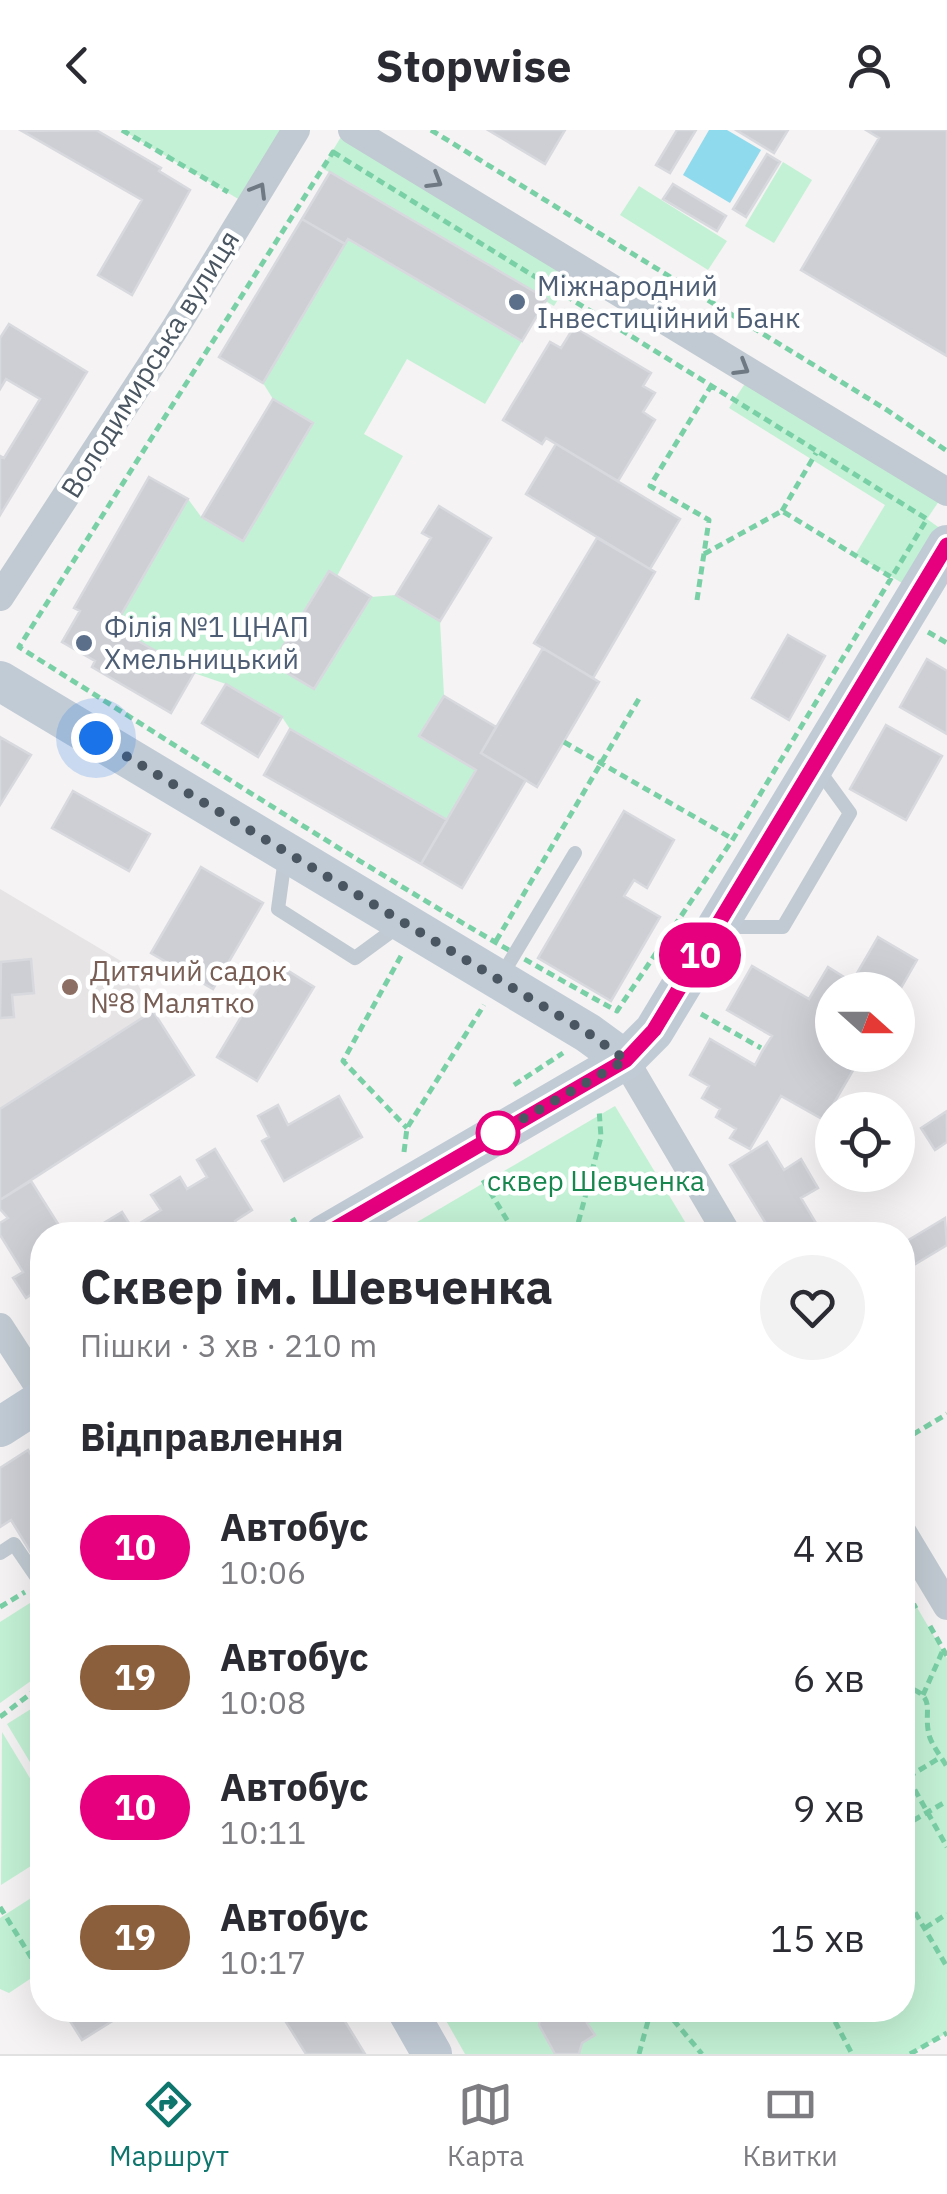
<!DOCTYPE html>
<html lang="uk">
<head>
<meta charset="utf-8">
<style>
  :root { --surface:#fff; --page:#f2f2f3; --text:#2b2b33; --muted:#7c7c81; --line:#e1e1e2; --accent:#0f766e }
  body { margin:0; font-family:"IBM Plex Sans",sans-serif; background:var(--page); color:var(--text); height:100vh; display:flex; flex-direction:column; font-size:38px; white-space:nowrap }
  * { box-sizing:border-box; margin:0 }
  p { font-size:32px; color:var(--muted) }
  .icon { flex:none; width:55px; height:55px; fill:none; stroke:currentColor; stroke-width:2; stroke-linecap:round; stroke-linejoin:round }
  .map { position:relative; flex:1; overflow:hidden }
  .panel { position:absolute; left:30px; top:1092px; width:885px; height:800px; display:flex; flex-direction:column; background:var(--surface); border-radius:40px; box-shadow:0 10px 40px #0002 }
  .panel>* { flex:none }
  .badge { padding:0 20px; border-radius:32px; font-size:35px; line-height:65px }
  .needle { width:65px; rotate:111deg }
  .buttons { position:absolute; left:815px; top:842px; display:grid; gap:20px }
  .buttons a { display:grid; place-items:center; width:100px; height:100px; border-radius:50%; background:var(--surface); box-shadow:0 10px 40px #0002; font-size:50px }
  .you { position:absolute; width:50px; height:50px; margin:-25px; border:8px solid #fff; border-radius:50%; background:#1a73e8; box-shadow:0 0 0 15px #1a73e833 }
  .map>.badge { position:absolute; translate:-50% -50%; box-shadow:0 0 0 5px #fff }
  h2 { padding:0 50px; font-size:38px; line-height:90px }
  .round { display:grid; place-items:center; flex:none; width:105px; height:105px; border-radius:52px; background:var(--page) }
  .overview { display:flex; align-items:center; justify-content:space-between; height:170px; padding:0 50px }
  h1 { font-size:48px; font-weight:700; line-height:75px }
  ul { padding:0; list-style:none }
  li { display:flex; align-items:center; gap:30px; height:130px; padding:0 50px }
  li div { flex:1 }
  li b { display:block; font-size:38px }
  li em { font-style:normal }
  li .badge { min-width:110px; font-weight:700; text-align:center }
  header { display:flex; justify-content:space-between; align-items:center; height:130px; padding:0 50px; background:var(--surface); font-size:45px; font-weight:700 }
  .tabs { display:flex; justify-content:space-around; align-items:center; height:140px; border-top:2px solid var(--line); background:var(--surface); font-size:28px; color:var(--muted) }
  .tabs a { display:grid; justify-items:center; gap:5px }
  .tabs .on { color:var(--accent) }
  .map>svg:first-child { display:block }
  .education { fill:#e6e4e5 }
  .green { fill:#c3f1d5 }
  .water { fill:#90daee }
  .building { fill:#cdcfd5; stroke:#d7d9de; stroke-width:2.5 }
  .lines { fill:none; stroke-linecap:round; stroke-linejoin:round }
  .path { stroke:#7ad0a6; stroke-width:5; stroke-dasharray:8 5; stroke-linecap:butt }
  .lane { stroke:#c1cad2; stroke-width:14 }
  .street { stroke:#c1cad2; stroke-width:28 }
  .secondary { stroke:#c1cbd6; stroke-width:40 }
  .oneway { stroke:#6e7983 }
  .line-casing { stroke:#fff; stroke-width:22 }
  .line { stroke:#e6007e; stroke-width:15 }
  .walk { stroke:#4a5661; stroke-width:10; stroke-dasharray:0 18 }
  .service-dot { fill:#5c6f8a; stroke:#fff; stroke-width:4 }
  .education-dot { fill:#8d6e63; stroke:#fff; stroke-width:4 }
  .stop-dot { fill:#fff; stroke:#e6007e; stroke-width:5 }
  .labels { text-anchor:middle; stroke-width:9; stroke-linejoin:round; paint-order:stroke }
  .service-label { font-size:28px; fill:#4e5e75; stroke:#fff; text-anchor:start }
  .street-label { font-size:28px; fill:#4a5661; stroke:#fff }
  .education-label { font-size:28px; fill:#785e54; stroke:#fff; text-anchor:start }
  .park-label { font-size:28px; fill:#17864f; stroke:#fff }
</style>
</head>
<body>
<header><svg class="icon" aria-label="back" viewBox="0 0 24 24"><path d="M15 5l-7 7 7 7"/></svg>Stopwise<svg class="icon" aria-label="person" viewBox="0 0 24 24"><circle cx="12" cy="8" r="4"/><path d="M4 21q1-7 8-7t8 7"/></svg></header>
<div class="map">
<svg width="947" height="1924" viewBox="0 0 947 1924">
  <rect width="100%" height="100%" fill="#f5f3f3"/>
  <path class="education" d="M0 759 126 834 153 881 0 979Z"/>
  <path class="green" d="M122 0H283L240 70Z
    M341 7 572 147 554 176 322 38Z
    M783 32 812 50 774 113 745 96Z
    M639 56 727 111 708 140 620 85Z
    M348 109 522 211 485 274 407 229 364 304 403 326 337 446 328 441 272 533 315 559 371 467 396 465 440 491 444 566 420 606 476 640 447 690 290 599 282 587 226 554 194 543 114 497 188 369 202 388 243 411 313 293 273 269 263 253Z
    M746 252 939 371 927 389 941 399 907 456 855 425 885 375 729 278Z
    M615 976 693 1105H395Z
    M903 1454 947 1528V1903L910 1924H465L440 1880H902Z
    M41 1466 42 1543 0 1573V1492Z
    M42 1572V1652L7 1594Z
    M2 1602 42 1668V1729L1 1755Z
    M42 1761V1841L9 1863 0 1859V1788Z"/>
  <path class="water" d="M709 0H727L761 20 730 73 683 45Z"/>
  <path class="building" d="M96 0 161 38 159 41 190 60 132 165 98 145 142 70 22 1Z
    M488 0H565L545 34Z
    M677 0H696L670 43 656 35Z
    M736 0H788L774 23Z
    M866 0H947V226L801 140 879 8Z
    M767 24 780 32 746 87 733 79Z
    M330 42 547 169 522 211 348 109 345 114 302 89Z
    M673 54 726 86 717 101 663 69Z
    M302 89 345 114 263 253 219 227Z
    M9 194 87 242 0 385V326L4 328 40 269 6 249 0 259V208Z
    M574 197 651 243 643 256 655 263 643 282 655 290 618 351 546 308 542 314 503 290 550 212 561 218Z
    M273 269 313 293 243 411 202 387Z
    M556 314 680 389 650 439 526 364Z
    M149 347 188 369 114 497 194 543 171 583 92 537 95 531 62 512 80 481 74 478Z
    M439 376 491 408 440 491 396 465 431 408 422 403Z
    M597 408 655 442 593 548 534 513Z
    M329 441 371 467 314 559 272 534Z
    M788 505 825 526 789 590 752 568Z
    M543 518 599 552 537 657 481 623Z
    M927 529 947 541V604L900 577Z
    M226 554 282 587 258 627 202 593Z
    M444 566 496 597 481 623 526 650 462 758 421 734 476 640 419 606Z
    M886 595 942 626 906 690 850 659Z
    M290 599 447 690 421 734 264 645Z
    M0 607 31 625 0 675Z
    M73 661 150 704 129 741 52 698Z
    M624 681 674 710 647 758 634 750 624 766 660 787 611 871 538 828Z
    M201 737 263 773 213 859 151 823Z
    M878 807 917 830 898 863V860H832V925H862L824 990 781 966 750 1019 730 1008 736 999 716 987 720 979 702 968 709 956 690 945 710 909 755 935 763 920 772 906 727 880 752 836 809 869 828 837 852 852Z
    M31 829 34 863 12 865 14 887 0 888 1 832Z
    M274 832 314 857 257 951 217 927Z
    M153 881 194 945 0 1070V979Z
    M339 966 362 1007 284 1051 262 1011 269 1007 258 986 278 975 288 995Z
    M947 981V1012L935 1020 921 998Z
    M767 1012 784 1040 801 1029 818 1058 801 1068 823 1105H773L730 1035Z
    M215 1019 252 1080 235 1091 238 1097 225 1105H84L122 1082 132 1098 161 1080 151 1065 180 1047 187 1059 207 1047 197 1030Z
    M31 1051 65 1105H42V1182L32 1164 26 1168 13 1148 23 1142 0 1105V1093L8 1088 0 1079V1070Z
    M945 1088 947 1115 912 1136 902 1121V1114Z
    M28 1320 42 1343V1441L11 1390 0 1397V1338Z
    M63 1880H130L82 1910Z
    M287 1880H338L365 1924H306L281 1884Z
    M542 1880H610L587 1893 595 1905 582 1913 579 1924H555L539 1895Z"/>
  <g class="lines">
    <path class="path" d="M122 0 228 62
      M431 0 887 280 947 321
      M333 22 927 389 733 709 617 881C412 769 217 641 19 517Z
      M782 381 816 323
      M704 424 782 381 891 447
      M697 470 709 390 650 356 711 256
      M928 502 947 513
      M564 612 733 709
      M496 811 640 567
      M401 826 343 931 407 998
      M701 884 761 918
      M514 955 563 923
      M404 1022 407 998 484 875
      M483 1050 516 1105
      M269 1105 296 1089
      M575 1105 601 1007 599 979
      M902 1311 947 1284
      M34 1312 42 1327
      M902 1362 911 1377
      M0 1477 25 1462
      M902 1483 917 1475
      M930 1496 947 1526
      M902 1555C941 1567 921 1580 930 1608 934 1618 942 1628 947 1637
      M923 1565 943 1520
      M0 1587 42 1555
      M902 1637 947 1717
      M908 1647 941 1627
      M902 1697 947 1671
      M902 1760 947 1837
      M0 1777 42 1845
      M925 1798 947 1784
      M665 1880 702 1924
      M829 1880 852 1924
      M639 1924 651 1880
      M910 1924 947 1903"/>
    <path class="lane" d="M285 728 278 779 355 828 400 795
      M722 797H783L850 683 818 639
      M502 845 575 723
      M0 1423 14 1414 42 1455"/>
    <path class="street" d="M352 0 947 362
      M0 467 174 200 296 0
      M625 930 728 1105
      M0 1197 42 1262
      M902 1401 947 1476"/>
    <path class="secondary" d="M0 551 588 903 625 930
      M324 1105 625 930 654 901 947 415
      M0 1297 42 1270
      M407 1880 432 1924"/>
  </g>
  <defs><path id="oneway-chevron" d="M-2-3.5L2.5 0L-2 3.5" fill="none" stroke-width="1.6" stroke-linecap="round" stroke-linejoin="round" transform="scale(2.5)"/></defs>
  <g class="oneway">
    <use href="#oneway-chevron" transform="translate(435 51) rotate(31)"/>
    <use href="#oneway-chevron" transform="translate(259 60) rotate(-59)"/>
    <use href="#oneway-chevron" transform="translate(742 238) rotate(31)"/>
  </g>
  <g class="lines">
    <g class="line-casing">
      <path id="line" d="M324 1105 626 930 654 900 947 415"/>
    </g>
    <use href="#line" class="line"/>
    <path class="walk" d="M96 608 588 903 626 930 498 1003"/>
  </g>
  <g class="service-dot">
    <circle cx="517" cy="172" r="10"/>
    <circle cx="84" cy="513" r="10"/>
  </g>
  <circle class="education-dot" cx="70" cy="857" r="10"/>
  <circle class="stop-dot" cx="498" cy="1003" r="20"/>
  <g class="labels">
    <g class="service-label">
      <text x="537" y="166">Міжнародний<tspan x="537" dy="32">Інвестиційний Банк</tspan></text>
      <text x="104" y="507">Філія №1 ЦНАП<tspan x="104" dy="32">Хмельницький</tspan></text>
    </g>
    <g class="street-label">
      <text transform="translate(150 234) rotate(-58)" y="10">Володимирська вулиця</text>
    </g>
    <g class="education-label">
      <text x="90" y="851">Дитячий садок<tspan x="90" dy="32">№8 Малятко</tspan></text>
    </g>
    <g class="park-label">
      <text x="596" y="1061">сквер Шевченка</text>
    </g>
  </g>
</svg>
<div class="buttons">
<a><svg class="needle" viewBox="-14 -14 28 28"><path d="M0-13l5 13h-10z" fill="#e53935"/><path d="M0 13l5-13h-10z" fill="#7c7c81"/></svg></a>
<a><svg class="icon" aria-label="locate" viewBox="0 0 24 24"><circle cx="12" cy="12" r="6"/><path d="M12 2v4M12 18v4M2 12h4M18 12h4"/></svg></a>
</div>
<div class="you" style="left:96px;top:608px"></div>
<b class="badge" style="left:700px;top:825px;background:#e6007e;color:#fff">10</b>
<section class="panel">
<div class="overview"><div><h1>Сквер ім. Шевченка</h1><p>Пішки · 3 хв · 210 m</p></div><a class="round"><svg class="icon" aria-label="heart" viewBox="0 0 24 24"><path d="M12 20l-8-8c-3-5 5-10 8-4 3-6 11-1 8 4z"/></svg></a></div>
<h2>Відправлення</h2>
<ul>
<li><span class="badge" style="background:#e6007e;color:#fff">10</span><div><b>Автобус</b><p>10:06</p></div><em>4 хв</em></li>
<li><span class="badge" style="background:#8b5e3c;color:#fff">19</span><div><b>Автобус</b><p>10:08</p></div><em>6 хв</em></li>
<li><span class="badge" style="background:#e6007e;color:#fff">10</span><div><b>Автобус</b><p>10:11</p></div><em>9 хв</em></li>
<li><span class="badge" style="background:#8b5e3c;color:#fff">19</span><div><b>Автобус</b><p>10:17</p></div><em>15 хв</em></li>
</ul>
</section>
</div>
<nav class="tabs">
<a class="on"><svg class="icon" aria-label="directions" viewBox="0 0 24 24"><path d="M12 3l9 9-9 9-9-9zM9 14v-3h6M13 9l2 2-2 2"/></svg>Маршрут</a>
<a><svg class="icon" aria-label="map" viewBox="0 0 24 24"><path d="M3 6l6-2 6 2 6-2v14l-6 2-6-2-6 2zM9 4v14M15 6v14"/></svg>Карта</a>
<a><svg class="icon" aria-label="tickets" viewBox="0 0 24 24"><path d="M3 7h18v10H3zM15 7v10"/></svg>Квитки</a>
</nav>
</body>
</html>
